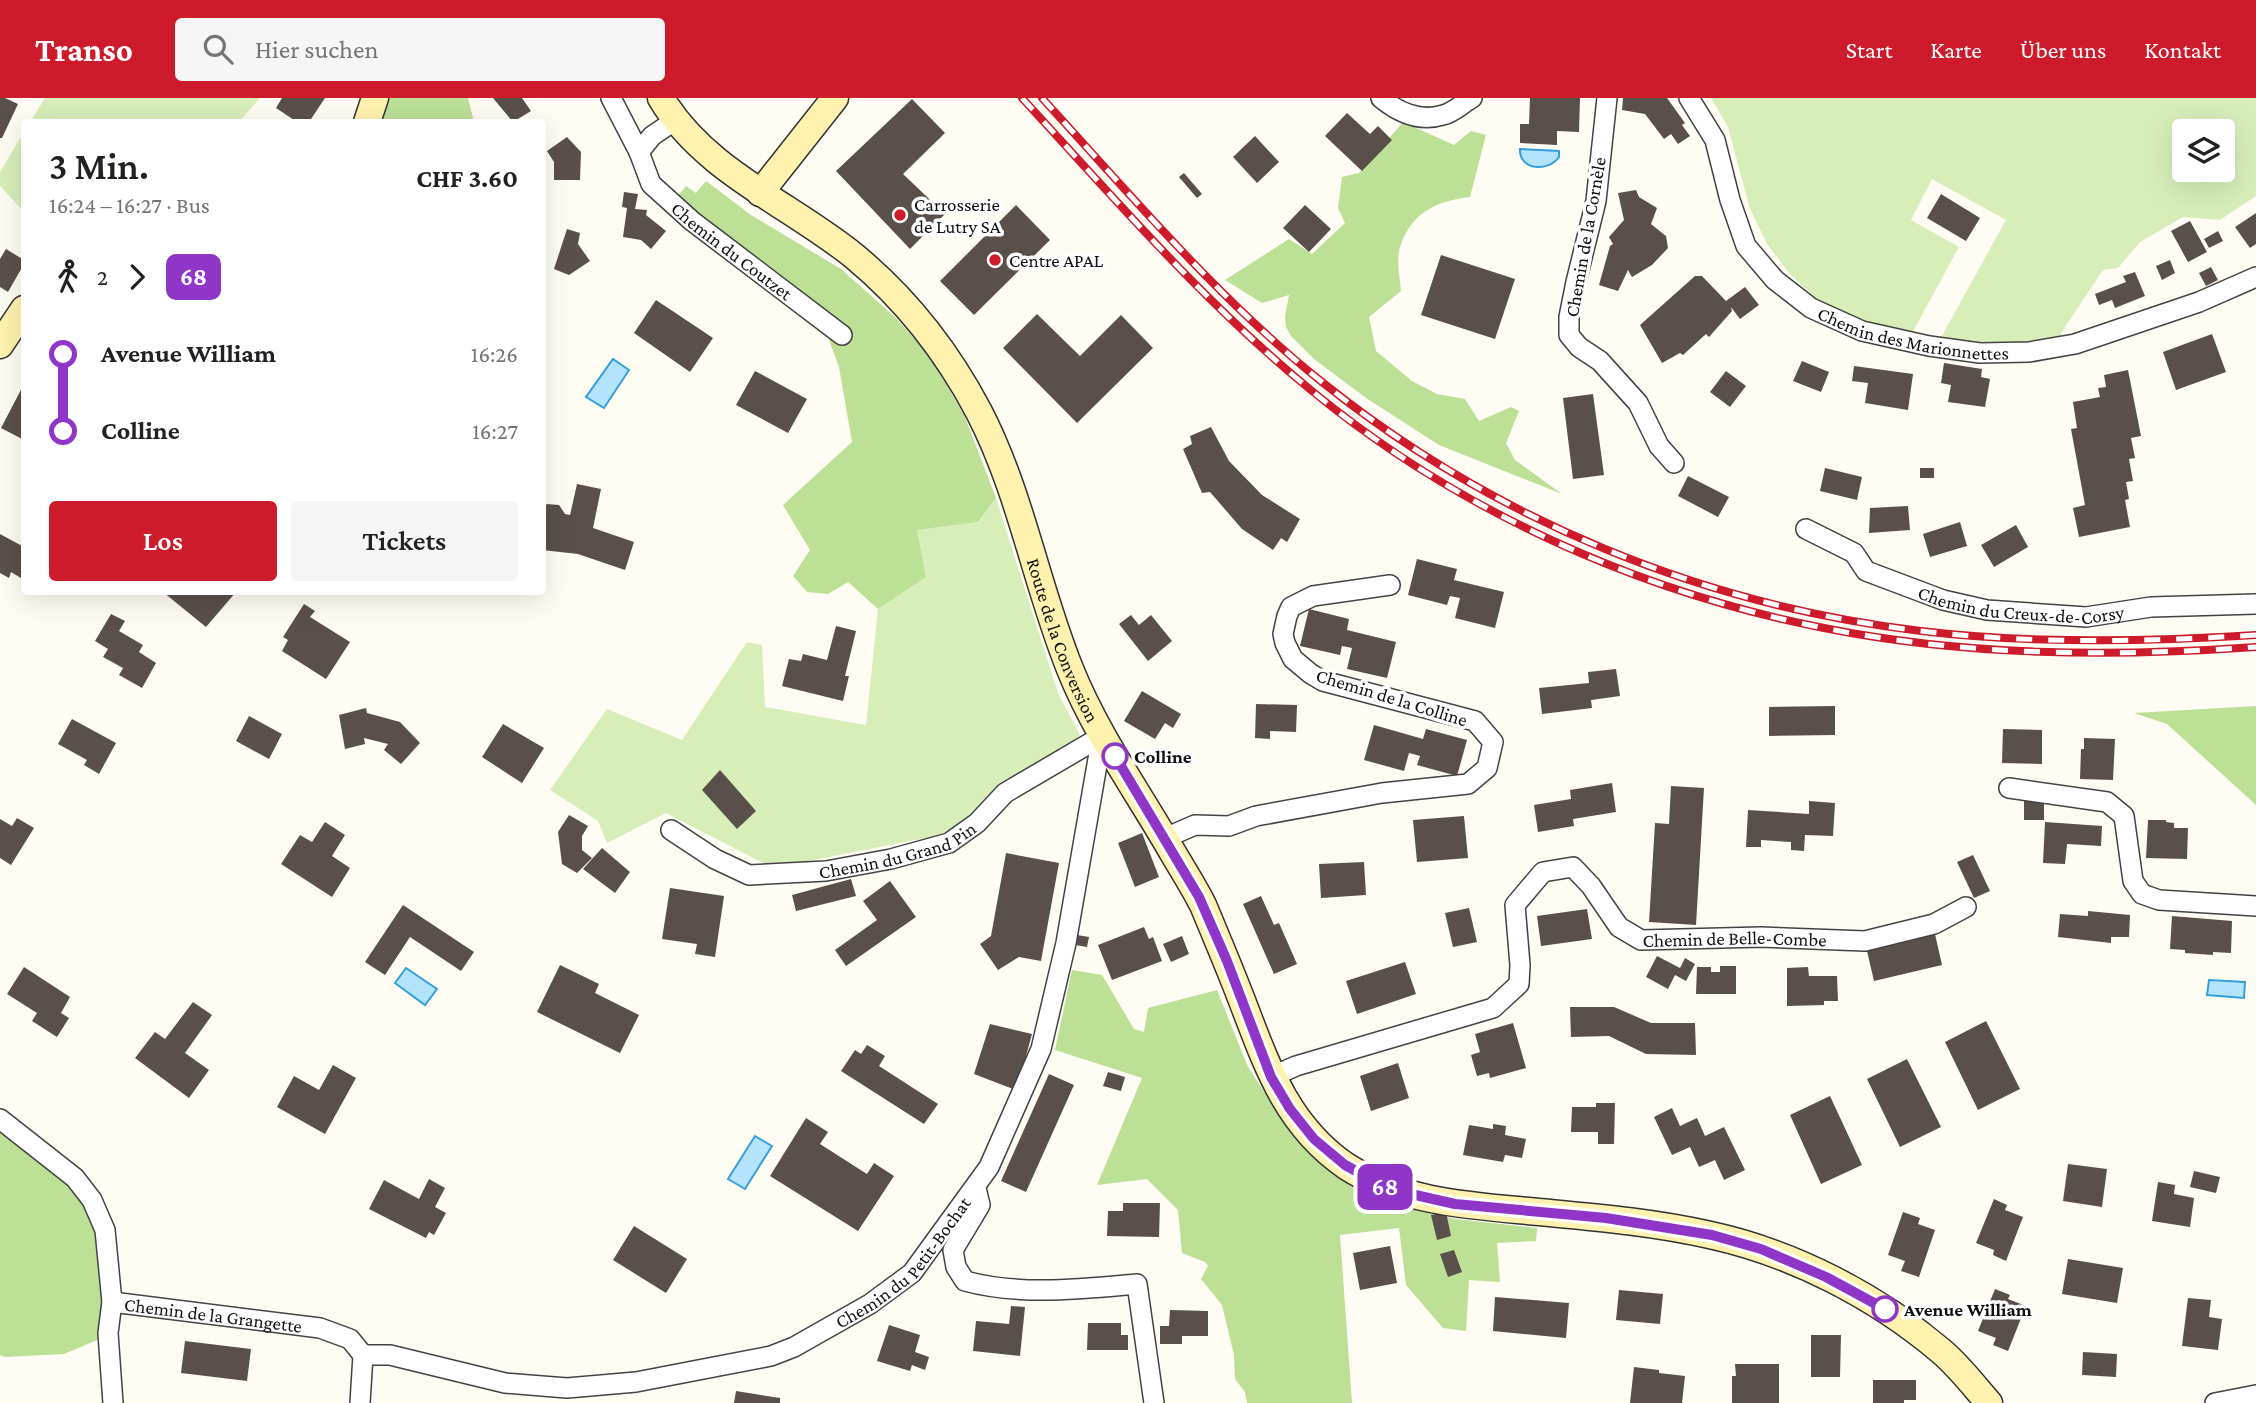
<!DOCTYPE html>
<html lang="de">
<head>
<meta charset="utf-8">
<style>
  :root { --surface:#fff; --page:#f6f6f6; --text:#202124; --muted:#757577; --accent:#ce1b2b }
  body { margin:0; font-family:"Crimson Pro",serif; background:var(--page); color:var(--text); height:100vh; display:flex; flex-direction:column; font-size:26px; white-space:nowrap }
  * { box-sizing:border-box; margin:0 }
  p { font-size:23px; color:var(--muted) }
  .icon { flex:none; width:38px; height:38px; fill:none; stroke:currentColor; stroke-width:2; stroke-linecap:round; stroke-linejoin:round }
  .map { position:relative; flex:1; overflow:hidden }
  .sheet { position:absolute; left:21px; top:21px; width:525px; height:476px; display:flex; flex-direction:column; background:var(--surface); border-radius:7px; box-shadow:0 7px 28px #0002 }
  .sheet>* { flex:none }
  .badge { padding:0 14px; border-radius:10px; font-size:24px; line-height:46px }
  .tools { position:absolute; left:2172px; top:21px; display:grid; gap:14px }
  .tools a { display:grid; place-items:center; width:63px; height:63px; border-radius:7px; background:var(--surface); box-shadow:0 7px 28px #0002; font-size:35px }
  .map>.badge { position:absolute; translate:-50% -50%; box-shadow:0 0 0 4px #fff }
  .legs { display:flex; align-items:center; gap:10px; height:77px; padding:0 28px; font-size:23px }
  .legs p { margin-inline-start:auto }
  .headline { display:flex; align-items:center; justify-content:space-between; height:119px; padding:0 28px }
  h1 { font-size:38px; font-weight:600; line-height:52px }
  .button { display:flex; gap:14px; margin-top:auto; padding:14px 28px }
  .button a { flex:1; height:80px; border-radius:7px; background:var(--accent); color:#fff; font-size:28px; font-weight:600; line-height:80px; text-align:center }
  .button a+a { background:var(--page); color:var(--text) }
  ul { padding:0 28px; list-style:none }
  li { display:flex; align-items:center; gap:24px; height:77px; font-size:26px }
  li i { display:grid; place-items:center; width:10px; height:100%; margin:0 9px; background:currentColor }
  li i::after { content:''; width:18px; height:18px; margin:-9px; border:5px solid; border-radius:50%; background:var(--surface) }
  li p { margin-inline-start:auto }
  li:first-child i { background:linear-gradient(#0000 50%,currentColor 0) }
  li:last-child i { background:linear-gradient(currentColor 50%,#0000 0) }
  header { display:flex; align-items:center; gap:42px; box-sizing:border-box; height:98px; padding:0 35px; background:var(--accent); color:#fff }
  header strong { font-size:33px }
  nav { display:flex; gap:38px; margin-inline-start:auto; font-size:24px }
  .search { width:490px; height:63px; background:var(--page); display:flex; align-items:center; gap:18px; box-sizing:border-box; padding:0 24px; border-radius:7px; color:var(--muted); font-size:26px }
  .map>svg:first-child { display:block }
  .green { fill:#d7eeb9; fill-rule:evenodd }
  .forest { fill:#bbe096 }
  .water { fill:#b3e4fb; stroke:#349fd9; stroke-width:2 }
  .building { fill:#5a504b }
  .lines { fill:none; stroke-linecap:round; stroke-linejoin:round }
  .street-casing { stroke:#434343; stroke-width:22 }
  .secondary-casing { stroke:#323232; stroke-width:29 }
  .street { stroke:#fff; stroke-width:19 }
  .secondary { stroke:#fff2af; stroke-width:26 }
  .rail-casing { stroke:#ce1b2b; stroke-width:8 }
  .rail { stroke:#fff; stroke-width:5; stroke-dasharray:16; stroke-linecap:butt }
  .line-1-casing { stroke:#fff; stroke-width:16 }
  .line-1 { stroke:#8f36c8; stroke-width:10 }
  .poi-dot { fill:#ce1b2b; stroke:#fff; stroke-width:2.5 }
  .stop-1-dot { fill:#fff; stroke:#8f36c8; stroke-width:3.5 }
  .labels { text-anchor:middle; stroke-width:7; stroke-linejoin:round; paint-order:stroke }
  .poi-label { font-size:19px; fill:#101010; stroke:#fff; text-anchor:start }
  .street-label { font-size:19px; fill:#101010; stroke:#fff }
  .stop-label { font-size:19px; font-weight:bold; fill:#101010; stroke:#fff; text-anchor:start }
</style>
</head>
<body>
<header>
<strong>Transo</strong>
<div class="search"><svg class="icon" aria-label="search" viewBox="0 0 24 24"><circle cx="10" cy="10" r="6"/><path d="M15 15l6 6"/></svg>Hier suchen</div>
<nav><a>Start</a><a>Karte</a><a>Über uns</a><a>Kontakt</a></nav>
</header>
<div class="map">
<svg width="2256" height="1305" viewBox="0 0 2256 1305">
  <rect width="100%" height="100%" fill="#fffcf4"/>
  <path class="green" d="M45 0H260L239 24H30Z
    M1711 0H2256V98L2220 122 2183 119 2140 144 2118 170 2103 172 2061 235 2063 241C2021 246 1981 246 1939 243L2006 122 1932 81 1911 122 1959 149 1911 237 1852 220 1818 202 1789 175 1767 146 1750 111 1728 29ZM2184 33H2222V72H2184Z
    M24 34V114L0 88V74Z
    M996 400 1058 595 1080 637 1049 660 999 685 959 727 936 738 803 764 763 765 666 715 607 745 598 723 550 692 607 611 682 642 747 544 762 547 765 609 866 627 878 511 926 479 916 432 978 424Z"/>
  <path class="forest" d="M380 0H468L474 24H378Z
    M1403 24 1454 47 1471 33 1486 37 1470 99C1436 103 1411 115 1400 149 1396 161 1400 180 1401 193L1369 219 1376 253 1412 283 1437 296 1465 301 1479 323 1511 309 1519 313 1506 345 1515 362 1562 396 1439 347 1366 300 1314 261 1291 238 1286 229 1285 219 1289 197 1262 205 1225 182 1289 141 1312 156 1345 125 1338 110 1342 79 1359 75Z
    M706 83 751 117 841 171 895 219 929 257 965 319 996 400 978 424 917 432 926 479 878 511 848 484 828 496 807 494 793 478 810 452 783 407 852 344 839 269 816 207 699 118 678 98 686 88 696 95Z
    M2256 608V707L2167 626 2134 615Z
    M1072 872 1102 877 1134 931 1144 934 1148 910 1217 892 1248 969 1282 1021 1311 1056 1344 1083 1386 1104 1455 1121 1537 1130 1536 1143 1497 1145 1500 1184 1469 1182 1466 1233 1443 1230 1406 1187 1399 1130 1340 1137 1352 1305H1247L1245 1294 1235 1281 1234 1257 1222 1207 1201 1181 1208 1168 1205 1164 1182 1155 1178 1112 1147 1081 1097 1087 1142 980 1055 952Z
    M0 1031C21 1047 46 1062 65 1080 107 1120 105 1186 102 1240L64 1256 5 1259 0 1257Z"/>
  <path class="water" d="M1520 51 1559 53V59C1549 74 1519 73 1520 51Z
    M613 261 629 272 604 310 586 299Z
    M406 870 437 891 425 907 395 885Z
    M2209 882 2245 884 2244 900 2207 897Z
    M755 1038 772 1048 745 1091 728 1081Z"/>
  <path class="building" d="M0 0H5L18 6 2 40H0Z
    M282 0H325L309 24H297L276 10Z
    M493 0H522L531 13 513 24Z
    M1530 0H1580L1579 34 1557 33V47L1520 45V26H1529Z
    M1623 0H1667L1685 25 1682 27 1690 38 1678 46 1671 36 1664 41 1645 16 1622 12Z
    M912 1 945 35 903 76 945 116 910 151 836 73Z
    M1347 15 1370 36 1378 28 1392 42 1362 73 1325 38Z
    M1255 38 1279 64 1257 85 1233 59Z
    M567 39 581 54 580 82H554V64L547 53Z
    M1184 75 1202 96 1197 100 1179 79Z
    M1636 92 1639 99 1657 110 1651 126 1666 138 1668 150 1652 167 1632 179 1628 172 1618 193 1599 187 1610 148 1613 146 1609 139 1624 122 1618 95Z
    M624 94 638 96 635 111 647 112 646 117 666 133 651 151 641 142 623 139 627 110 622 109Z
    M1941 96 1980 120 1966 143 1927 120Z
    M1016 107 1050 142 974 217 940 183Z
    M1305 107 1331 131 1309 154 1283 130Z
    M2256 115V146L2250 150 2235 129Z
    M2190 123 2207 154 2188 164 2171 133Z
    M567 131 580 135 578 146 590 163 569 177 554 171Z
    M2218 133 2223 143 2209 150 2204 141Z
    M6 151 24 162V166L8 194 0 189V161Z
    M1441 157 1515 181 1495 241 1421 217Z
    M2170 162 2175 175 2162 182 2156 168Z
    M2211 169 2218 182 2206 188 2199 175Z
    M2135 174 2145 198 2115 210 2112 202 2099 207 2095 196 2126 184 2123 178Z
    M1695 178H1702L1726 203 1745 189 1759 207 1740 221 1731 209 1732 213 1709 239 1706 236 1683 257 1680 255 1662 265 1640 227Z
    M656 202 713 240 690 274 634 235Z
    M1037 216 1080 258 1121 217 1153 250 1077 325 1003 250Z
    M2212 236 2226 274 2176 292 2163 254Z
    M1802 263 1829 274 1821 294 1793 283Z
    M1944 265 1982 271 1981 279 1990 281 1985 309 1948 304 1951 287 1941 285Z
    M1854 268 1913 276 1908 312 1865 305 1868 285 1852 283Z
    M2128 272 2141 338 2131 340 2135 360 2129 361 2133 383 2126 384 2129 401 2125 402 2130 429 2079 439 2073 410 2085 407 2071 331 2077 330 2073 304 2100 299 2098 290 2106 289 2104 277Z
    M755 273 807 301 788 335 736 307Z
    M1726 273 1746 288 1730 309 1710 294Z
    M24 286V342L1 330Z
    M1593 296 1604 377 1573 381 1563 300Z
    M1211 329 1229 363 1262 397 1300 421 1287 444 1281 440 1273 452 1242 431 1210 394 1202 395 1183 351 1192 346 1190 338Z
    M1825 370 1862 379 1857 402 1820 393Z
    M1920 370H1934V380H1920Z
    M1688 378 1729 399 1718 419 1678 398Z
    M577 386 601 391 593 430 634 444 625 472 578 456 542 452V411L547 406 559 407 565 416 570 417Z
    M1908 408 1910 432 1869 435 1870 410Z
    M1960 424 1967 448 1930 459 1923 436Z
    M2016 427 2028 449 1994 469 1981 447Z
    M0 436 24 449V473L21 480 11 474 9 480 0 475Z
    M1417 461 1457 471 1454 482 1504 494 1495 530 1455 520 1460 500 1450 498 1447 507 1408 497Z
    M163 494H236L206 529Z
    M304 506 315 513 310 519 350 544 326 581 282 553 288 542 283 539Z
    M1309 511 1349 521 1347 532 1396 544 1387 580 1347 571 1352 550 1342 548 1340 557 1300 548Z
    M111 516 125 523 119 533 143 547 139 554 156 565 142 590 119 577 123 570 103 559 108 551 95 543Z
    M1131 517 1139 527 1151 517 1172 543 1148 563 1119 526Z
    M836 528 856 533 845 578H849L843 603 782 588 789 561 801 563 803 556 827 562Z
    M1616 571 1620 598 1591 602 1592 610 1542 616 1539 590 1589 585 1588 574Z
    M1142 593 1181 616 1173 630 1165 625 1155 641 1124 623Z
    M1256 606 1297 607 1296 634 1270 633V641L1255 640Z
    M1835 608V637L1769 638V609Z
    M366 610 367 615 400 624 420 645 401 666 384 652 388 646 364 640 365 646 345 651 339 617Z
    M249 618 282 636 269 661 236 643Z
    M72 621 116 645 99 676 84 667 87 662 58 646Z
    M503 626 544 650 522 685 482 659Z
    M1374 627 1423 641 1426 631 1467 642 1457 678 1417 667 1420 658 1409 655 1404 673 1364 662Z
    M2003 631 2042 632V666L2002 665Z
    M2084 640 2115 641 2113 682 2080 681 2081 651H2084Z
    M720 672 756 713 737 731 702 692Z
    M1612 685 1616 714 1573 721 1574 728 1538 734 1534 707 1571 701 1570 692Z
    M1671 688 1704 690 1696 827 1649 824 1655 725 1669 726Z
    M1809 703 1835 705 1833 738 1805 737 1804 753 1791 752V744L1761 742V749H1746L1748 712 1809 716Z
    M2024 703H2044V722H2024Z
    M569 717 588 728 582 738V752L592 760 577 775 562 766 558 734Z
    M1464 718 1468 760 1417 764 1413 722Z
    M17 720 34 730 11 767 0 760V721L12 728Z
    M2148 722H2166V724L2174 725V730H2188L2187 761 2146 760Z
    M325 724 345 737 332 758 350 770 332 799 281 766 300 737 312 744Z
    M2045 724 2102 728 2101 748 2067 746 2065 766 2043 765Z
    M1142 735 1159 779 1135 789 1118 745Z
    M602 750 630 774 615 795 583 771Z
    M1006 755 1059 765 1041 863 1019 859 998 872 980 846 991 838Z
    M1973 757 1990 793 1974 800 1957 764Z
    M1364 764 1366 797 1321 800 1319 766Z
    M851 781 856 798 796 813 792 797Z
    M890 783 916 819 846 868 835 852 877 822 863 803Z
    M670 790 724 798 715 859 695 856 697 846 662 841Z
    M1261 798 1274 827 1279 825 1297 866 1274 876 1243 806Z
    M403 807 474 854 461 873 410 839 385 877 365 864Z
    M1469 810 1477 844 1453 849 1445 815Z
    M1587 811 1592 841 1541 848 1537 818Z
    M2088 813 2130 817 2129 839H2111V845L2058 839 2060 816 2088 818Z
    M2172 818 2232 823 2231 855 2213 854V857L2185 855V852L2170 851Z
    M1144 829 1149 841 1153 839 1162 863 1112 882 1098 847Z
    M1935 836 1942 867 1874 883 1867 853Z
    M1077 837 1089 839 1087 849 1075 847Z
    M1182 838 1189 856 1171 864 1163 846Z
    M1657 858 1680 870 1685 860 1695 866 1686 883 1675 877 1668 891 1646 879Z
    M1405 864 1416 896 1357 916 1346 883Z
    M560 867 599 886 595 895 639 917 620 955 537 914Z
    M1720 868H1736V896H1696L1697 869H1711V874H1720Z
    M24 869 70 899 61 915 69 920 57 939 32 923 37 915 7 896Z
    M1808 869 1809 878H1837L1838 903H1824V907L1787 908V870Z
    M193 904 212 917 185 955 209 972 189 1000 135 960 155 934 165 941Z
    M1570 909H1614L1651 925H1695L1696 957 1646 956 1609 938 1571 939Z
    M1986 923 2020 991 1978 1012 1945 944Z
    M1513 925 1526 970 1490 980 1489 975 1477 978 1471 957 1480 954 1475 936Z
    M990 926 1032 936 1025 962 1013 991 974 976Z
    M867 947 885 958 879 968 938 1006 924 1026 841 973 855 952 861 956Z
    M1907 961 1941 1029 1900 1049 1867 981Z
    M1398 965 1409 1000 1371 1013 1360 978Z
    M333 967 356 980 325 1036 277 1009 294 978 319 992Z
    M1108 974 1125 979 1121 993 1103 988Z
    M1049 976 1074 987 1026 1094 1001 1083Z
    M1830 998 1862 1067 1821 1086 1790 1017Z
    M1596 1005H1615L1614 1046H1598V1034H1571L1572 1009H1596Z
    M1672 1010 1680 1028 1697 1020 1705 1038 1724 1029 1745 1072 1724 1082 1715 1062 1699 1069 1690 1049 1672 1057 1654 1019Z
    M806 1020 828 1034 820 1046 867 1076 874 1065 894 1078 858 1133 770 1078Z
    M1493 1026 1506 1028 1505 1037 1526 1041 1522 1060 1505 1057 1503 1064 1463 1057 1469 1027 1493 1031Z
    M2068 1066 2107 1071 2102 1109 2063 1103Z
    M2194 1073 2220 1079 2216 1095 2190 1089Z
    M429 1081 445 1090 435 1109 446 1115 434 1137 429 1134 426 1140 369 1111 384 1082 419 1101Z
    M2158 1084 2175 1087 2174 1096 2194 1100 2190 1129 2152 1123Z
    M1994 1101 2007 1107 2005 1112 2023 1119 2006 1163 1993 1157 1994 1152 1976 1145Z
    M1123 1105H1160L1159 1139 1107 1138 1108 1113H1123Z
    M1446 1114 1451 1138 1437 1142 1431 1117Z
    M1903 1114 1920 1120 1918 1126 1935 1132 1919 1179 1901 1173 1905 1163 1888 1157Z
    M634 1128 687 1161 666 1195 613 1162Z
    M1390 1148 1397 1185 1360 1192 1353 1155Z
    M1454 1152 1462 1174 1448 1179 1440 1156Z
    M2068 1161 2123 1170 2117 1205 2062 1196Z
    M1995 1191 2010 1197 2008 1201 2026 1208 2008 1253 1993 1247 1996 1240 1978 1233Z
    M1619 1192 1663 1196 1660 1226 1616 1222Z
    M1495 1199 1569 1205 1566 1240 1493 1233Z
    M2188 1200 2211 1202 2209 1219 2222 1221 2218 1252 2182 1248Z
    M1011 1208 1025 1209 1020 1258 973 1253 976 1223 1009 1226Z
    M1170 1212 1208 1213V1238H1182V1246H1160V1228H1169Z
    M1088 1225H1121V1237H1128V1252H1087Z
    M889 1227 920 1237 915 1254 929 1259 925 1272 912 1267 910 1273 877 1263Z
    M1811 1237H1841L1840 1279H1811Z
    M185 1243 251 1251 247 1283 181 1275Z
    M2083 1254 2117 1256 2116 1279 2082 1277Z
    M1735 1266H1779V1305H1732V1278H1736Z
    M1634 1269 1659 1272V1275L1685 1278 1682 1305H1630Z
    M1873 1282H1916V1302H1904V1305H1873Z
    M736 1293 780 1300V1305H734Z"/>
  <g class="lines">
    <g class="street-casing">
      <g id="street">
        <path id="s1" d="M611 0 639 54 651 86 692 123 842 237"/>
        <path d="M1381 0C1399 15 1420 24 1443 17 1453 15 1463 5 1472 0"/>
        <path d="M1607 0 1596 103 1576 184 1569 219V237L1579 249 1600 263 1638 305 1659 348 1674 365"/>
        <path id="s2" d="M1689 0 1715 42 1730 102 1746 148 1775 182 1811 210 1862 233 1929 248 1980 255 2029 254 2075 246 2199 204 2256 179"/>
        <path d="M639 54 652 38 674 23"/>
        <path id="s3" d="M1806 431 1854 455 1866 473 1943 502 1987 512 2086 519 2151 509 2256 506"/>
        <path d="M2009 690 2107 704 2124 718 2133 783 2142 796 2159 802 2256 808"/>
        <path id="s4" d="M671 732 715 761 749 777 826 773 891 761 949 745 977 725 1005 695 1102 638"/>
        <path d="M1165 740 1195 727 1229 728 1256 718 1382 695 1468 686 1487 670 1493 644 1475 623 1323 583 1311 576 1293 561 1285 545 1283 536 1287 518 1291 509 1313 498 1390 487"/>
        <path id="s5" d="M1271 979 1296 968 1493 910 1519 886 1520 867 1515 807 1543 774 1573 769 1591 788 1619 829 1641 842 1761 839 1865 843 1934 826 1966 809"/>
        <path d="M0 1021 75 1080 92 1102 105 1132 112 1204 108 1235 113 1305"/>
        <path d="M976 1090 980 1107 953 1152 956 1169 965 1183C1020 1198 1081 1191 1137 1186L1154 1305"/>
        <path id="s6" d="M112 1204 320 1230 350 1241 363 1257"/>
        <path id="s7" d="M363 1257H390L505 1285 567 1290 636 1284 771 1258 794 1249 870 1206 912 1175 989 1069 1041 951 1066 845 1102 638"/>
        <path d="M360 1305 363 1257"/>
        <path d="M2215 1305 2256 1297"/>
      </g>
    </g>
    <g class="secondary-casing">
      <g id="secondary">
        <path id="s8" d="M661 0C704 73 790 106 854 158 906 201 948 255 979 314 1021 395 1036 487 1070 571 1096 636 1138 694 1173 755 1183 772 1194 789 1203 807 1216 838 1229 869 1241 900 1266 965 1286 1027 1346 1068 1406 1107 1481 1108 1550 1115 1603 1120 1657 1125 1710 1137 1793 1155 1876 1198 1941 1253 1959 1268 1974 1288 1989 1305"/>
        <path d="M367 24 375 0"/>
        <path d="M760 95 835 0"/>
        <path d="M0 247 24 211"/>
      </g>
    </g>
    <use href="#street" class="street"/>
    <use href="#secondary" class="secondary"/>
    <g class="rail-casing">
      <path id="rail" d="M1022 0C1115 101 1205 206 1312 293 1458 413 1639 494 1824 530 1965 558 2112 559 2256 549
        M1042 0C1131 97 1218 201 1322 284 1494 422 1702 507 1921 533 2031 546 2145 544 2256 537"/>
    </g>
    <use href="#rail" class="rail"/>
  </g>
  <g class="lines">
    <g class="line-1-casing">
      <path id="line-1" d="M1115 658 1199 799 1227 863 1271 979 1290 1011 1314 1041 1345 1067 1389 1091 1455 1106 1606 1120 1712 1137 1761 1151 1826 1179 1885 1211"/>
    </g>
    <use href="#line-1" class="line-1"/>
  </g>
  <g class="poi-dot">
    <circle cx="900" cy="117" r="7"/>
    <circle cx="995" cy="162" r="7"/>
  </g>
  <g class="stop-1-dot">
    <circle cx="1115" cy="658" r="12"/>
    <circle cx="1885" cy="1211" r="12"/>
  </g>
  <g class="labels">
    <g class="poi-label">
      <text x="914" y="113">Carrosserie<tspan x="914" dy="22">de Lutry SA</tspan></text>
      <text x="1009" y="169">Centre APAL</text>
    </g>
    <g class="street-label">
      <text transform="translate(1585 139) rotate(-80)" y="7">Chemin de la Cornèle</text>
      <text dy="7" stroke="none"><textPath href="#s1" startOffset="200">Chemin du Coutzet</textPath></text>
      <text dy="7" stroke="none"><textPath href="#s2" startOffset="357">Chemin des Marionnettes</textPath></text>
      <text dy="7" stroke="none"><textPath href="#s3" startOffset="236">Chemin du Creux-de-Corsy</textPath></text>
      <text dy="7" stroke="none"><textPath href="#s8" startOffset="696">Route de la Conversion</textPath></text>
      <text transform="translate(1392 599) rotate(17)" y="7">Chemin de la Colline</text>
      <text dy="7" stroke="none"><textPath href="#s4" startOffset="242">Chemin du Grand Pin</textPath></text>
      <text dy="7" stroke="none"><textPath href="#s5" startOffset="616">Chemin de Belle-Combe</textPath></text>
      <text dy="7" stroke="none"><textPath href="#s7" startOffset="579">Chemin du Petit-Bochat</textPath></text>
      <text dy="7" stroke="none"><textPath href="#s6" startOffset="102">Chemin de la Grangette</textPath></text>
    </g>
    <g class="stop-label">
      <text x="1134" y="665">Colline</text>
      <text x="1904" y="1218">Avenue William</text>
    </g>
  </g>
</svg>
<div class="tools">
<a><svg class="icon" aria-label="layers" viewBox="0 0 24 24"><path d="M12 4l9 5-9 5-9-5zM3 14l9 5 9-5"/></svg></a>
</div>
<b class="badge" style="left:1385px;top:1089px;background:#8f36c8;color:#fff">68</b>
<section class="sheet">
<div class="headline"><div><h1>3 Min.</h1><p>16:24 – 16:27 · Bus</p></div><b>CHF 3.60</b></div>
<div class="legs"><svg class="icon" aria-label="walk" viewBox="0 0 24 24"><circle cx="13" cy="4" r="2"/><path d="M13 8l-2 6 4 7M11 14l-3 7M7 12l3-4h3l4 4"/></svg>2<svg class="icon" aria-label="forward" viewBox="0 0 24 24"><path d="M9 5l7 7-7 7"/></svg><b class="badge" style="background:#8f36c8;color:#fff">68</b></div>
<ul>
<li><i style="color:#8f36c8"></i><b>Avenue William</b><p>16:26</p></li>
<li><i style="color:#8f36c8"></i><b>Colline</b><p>16:27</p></li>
</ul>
<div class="button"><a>Los</a><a>Tickets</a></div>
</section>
</div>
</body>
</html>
